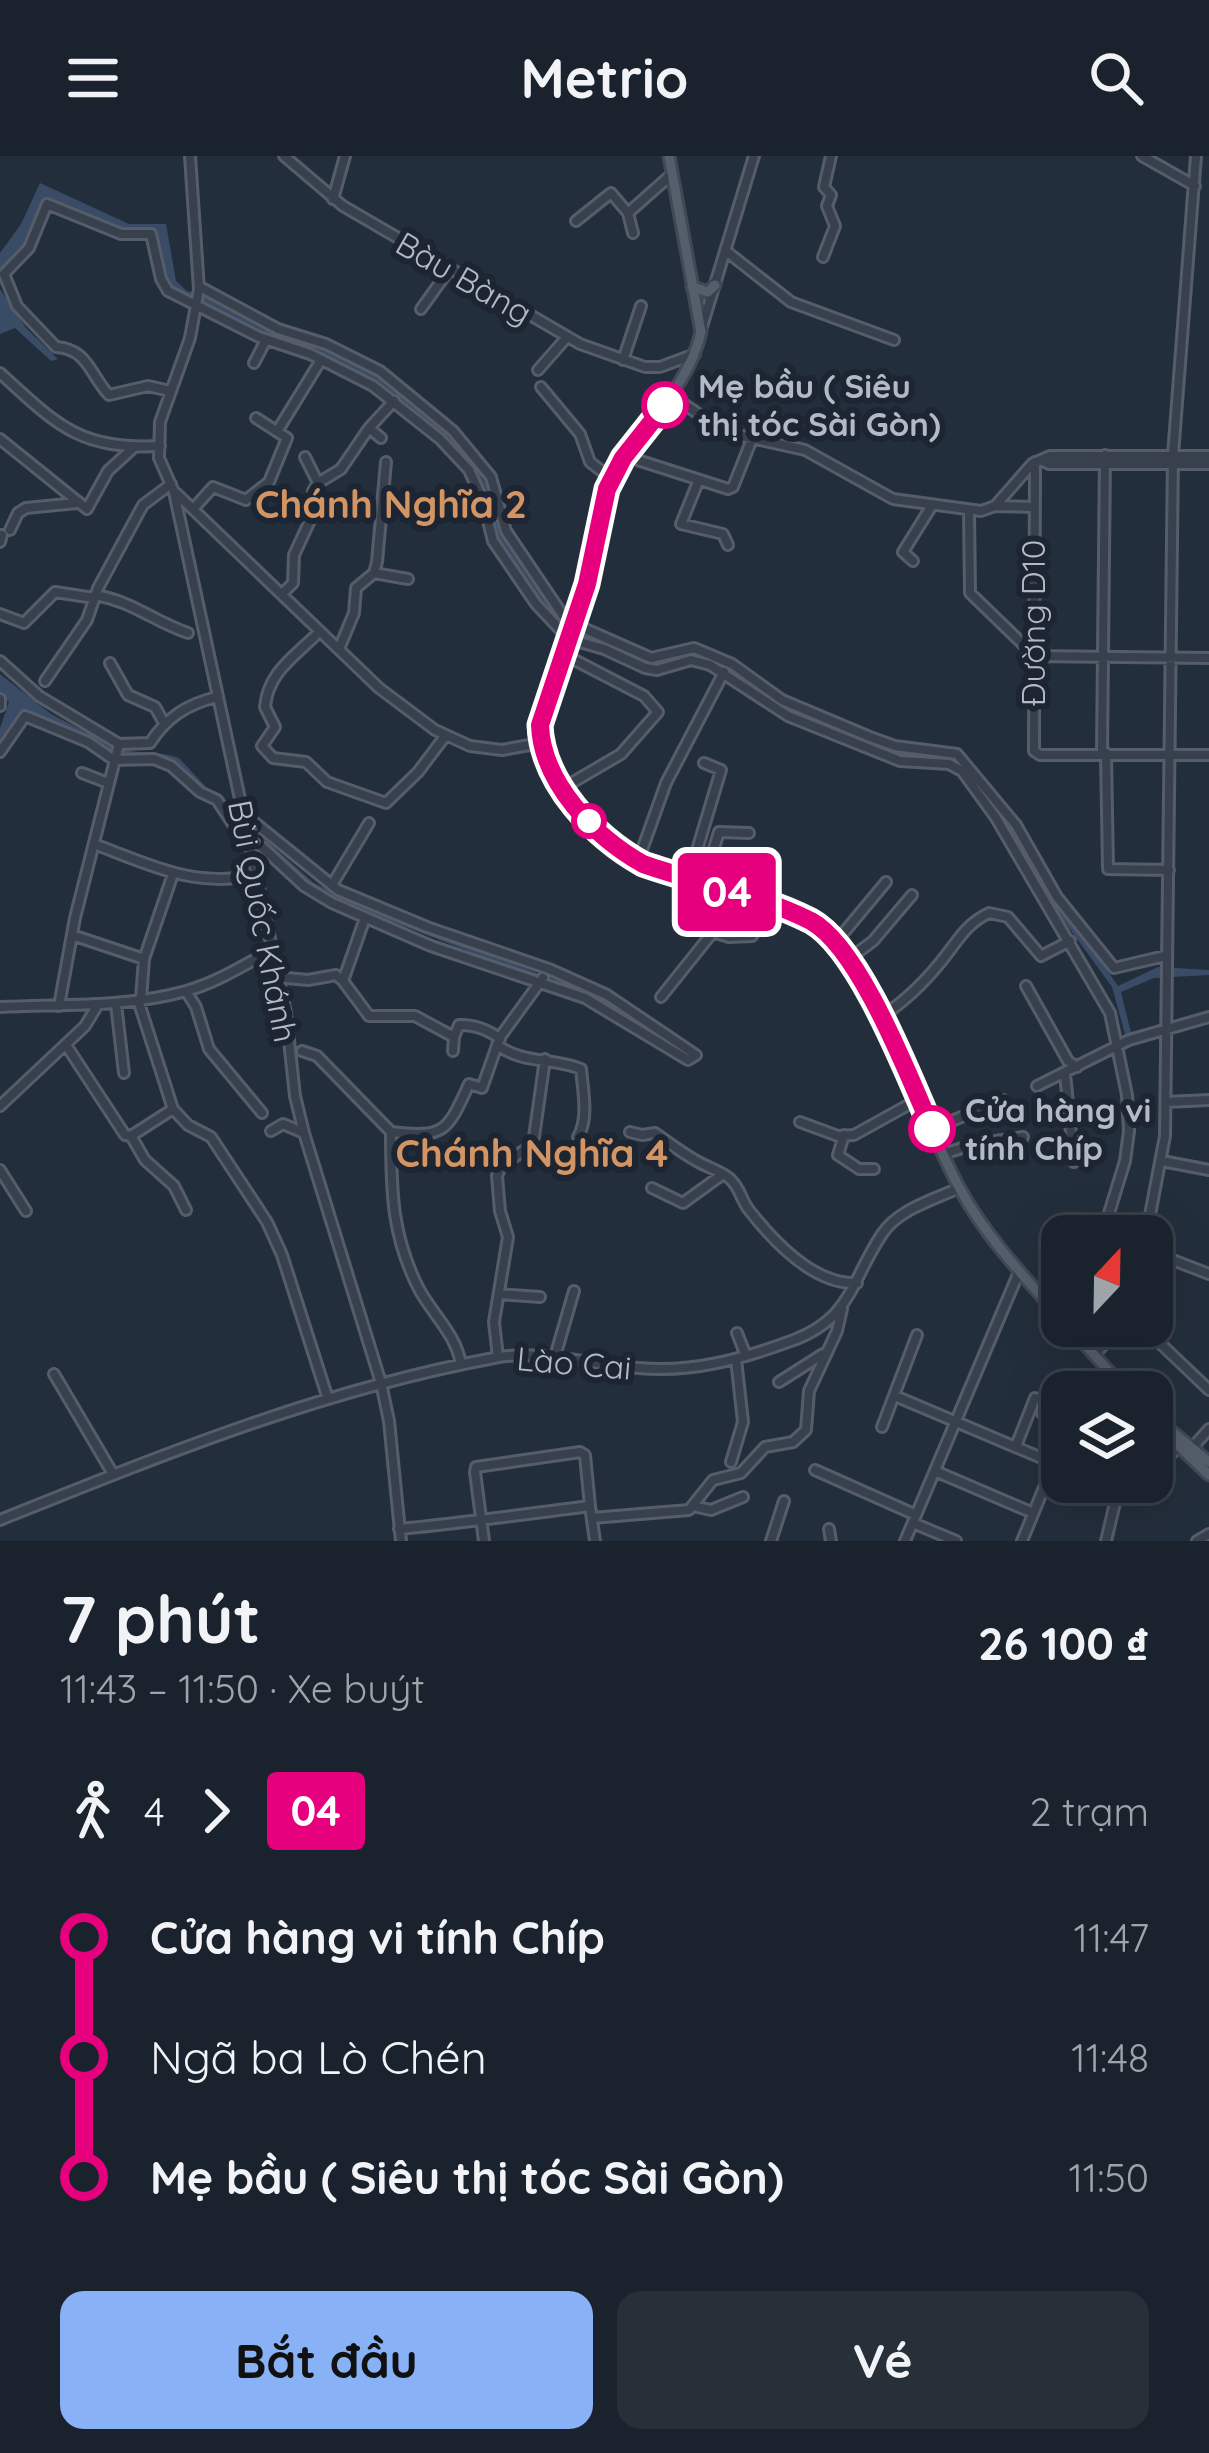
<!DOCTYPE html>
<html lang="vi">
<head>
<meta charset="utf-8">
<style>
  :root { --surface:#1a222d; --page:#272f39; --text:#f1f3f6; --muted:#9fa4aa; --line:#383f49; --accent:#89b2f6 }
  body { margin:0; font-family:Quicksand,sans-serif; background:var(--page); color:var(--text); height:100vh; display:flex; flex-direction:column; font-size:45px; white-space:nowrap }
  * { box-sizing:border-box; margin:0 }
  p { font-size:39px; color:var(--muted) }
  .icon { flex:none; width:66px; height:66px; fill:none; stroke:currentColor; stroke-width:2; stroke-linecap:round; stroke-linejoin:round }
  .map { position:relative; height:1385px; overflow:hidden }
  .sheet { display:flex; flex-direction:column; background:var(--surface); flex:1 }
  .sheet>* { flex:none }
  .badge { padding:0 24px; border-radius:9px; font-size:42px; line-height:78px }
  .needle { width:78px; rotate:22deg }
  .buttons { position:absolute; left:1041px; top:1059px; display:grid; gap:24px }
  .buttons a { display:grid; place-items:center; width:132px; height:132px; border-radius:24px; background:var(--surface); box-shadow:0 12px 48px #0002,0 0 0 3px var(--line); font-size:60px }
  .map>.badge { position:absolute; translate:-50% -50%; box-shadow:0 0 0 6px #fff }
  .legs { display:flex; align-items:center; gap:18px; height:132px; padding:0 60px; font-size:39px }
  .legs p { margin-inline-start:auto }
  .headline { display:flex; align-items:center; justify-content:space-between; height:204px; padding:0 60px }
  h1 { font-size:66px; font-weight:700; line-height:90px }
  .cta { display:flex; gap:24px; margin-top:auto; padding:24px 60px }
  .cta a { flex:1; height:138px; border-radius:24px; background:var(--accent); color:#111; font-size:48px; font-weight:700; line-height:138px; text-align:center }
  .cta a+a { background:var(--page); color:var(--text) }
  ul { padding:0 60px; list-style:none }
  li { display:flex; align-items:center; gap:42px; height:120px; font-size:45px }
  li i { display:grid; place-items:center; width:18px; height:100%; margin:0 15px; background:currentColor }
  li i::after { content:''; width:30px; height:30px; margin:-15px; border:9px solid; border-radius:50%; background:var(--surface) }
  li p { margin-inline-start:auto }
  li:first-child i { background:linear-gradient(#0000 50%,currentColor 0) }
  li:last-child i { background:linear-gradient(currentColor 50%,#0000 0) }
  header { display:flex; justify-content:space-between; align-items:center; height:156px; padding:0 60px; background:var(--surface); font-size:54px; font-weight:700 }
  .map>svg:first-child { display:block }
  .water { fill:#394b65 }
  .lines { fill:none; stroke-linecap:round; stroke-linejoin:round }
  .minor-casing { stroke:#555d6a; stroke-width:14 }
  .major-casing { stroke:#404955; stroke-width:15 }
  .minor { stroke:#37404c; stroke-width:8 }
  .major { stroke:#555f6c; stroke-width:9 }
  .line-1-casing { stroke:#fff; stroke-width:27 }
  .line-1 { stroke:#e6007e; stroke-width:18 }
  .stop-1-dot { fill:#fff; stroke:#e6007e; stroke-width:6 }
  .labels { text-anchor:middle; stroke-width:12; stroke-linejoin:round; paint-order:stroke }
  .street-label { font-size:33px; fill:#b3bac7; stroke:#1c2531 }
  .stop-label { font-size:33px; font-weight:bold; fill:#b3bac7; stroke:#1c2531; text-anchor:start }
  .quarter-label { font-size:39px; font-weight:bold; fill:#d29563; stroke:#1c2531 }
</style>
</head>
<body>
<header><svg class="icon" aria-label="menu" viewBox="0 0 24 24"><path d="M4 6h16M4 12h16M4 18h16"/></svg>Metrio<svg class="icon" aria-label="search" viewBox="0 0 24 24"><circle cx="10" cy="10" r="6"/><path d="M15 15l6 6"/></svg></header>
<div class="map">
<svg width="1209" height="1385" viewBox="0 0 1209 1385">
  <rect width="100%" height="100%" fill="#232e3c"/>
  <path class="water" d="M40 27 129 68H166L176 125 187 135 209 140 280 178 310 186 379 220 450 277 483 310 495 338 507 384 567 465 657 506 691 496 702 497 737 514 777 547 799 557 900 597 941 599 961 605 1013 667 1045 729 1118 830 1158 811 1209 814V819L1154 822 1121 836 1131 877 1125 878 1112 831 1040 732 1008 670 959 610 899 603 774 552 733 519 701 503 655 512 563 475 500 391 479 325 449 287 371 225 261 181 204 147 167 131 162 97 152 76 114 73 48 44 28 87 0 117V97L21 68Z
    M0 133 26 172 58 203 51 205 15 172 0 178Z
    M0 518 51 558 113 590C133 599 158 594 179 602L207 632 221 638 236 658 314 727 360 750 598 840 692 899 570 834 336 744 300 723 259 684 238 672 219 643 203 636 158 601H121L61 570 25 558 21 559 0 591V572L9 546 0 538Z"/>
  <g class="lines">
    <g class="minor-casing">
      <path id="minor" d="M190 0 199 133 190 182 160 266 159 302 174 336 286 857 295 940 304 977 381 1227 389 1265 401 1385
        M284 0 343 50 580 188 645 211H660L695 198
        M1142 0 1195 30
        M333 43 345 0
        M628 57 672 18
        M576 65 611 37 628 57 633 77
        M726 95 791 146 894 184
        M823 101 835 70 827 50 831 39 824 31 831 0
        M200 131 278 173 326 188 380 215 453 275 491 321 506 375 564 461 574 468 651 502 694 492 732 508 782 544 870 581 895 590 957 598 1016 669 1057 741 1114 812 1165 800
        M421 153 449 114
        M701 174 754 0
        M623 204 641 150
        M254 207 266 184
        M538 214 567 181
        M0 217C57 269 79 294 160 290
        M541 231 580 278 590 306 612 323
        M170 235 148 230 109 239C90 219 88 193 56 191L17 150 4 118 29 92 47 48 121 78H151L161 123 168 135 259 181 310 198 373 230 440 283 469 314 483 345 493 385 536 448 569 483 604 493 645 512 657 514 691 504 710 509 788 560 900 605 949 608 962 615 996 662 1110 857 1127 939 1129 975 1125 1005 1102 1080
        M672 240 725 276 805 294 893 343 981 355 995 350 1034 351
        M369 272 394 245
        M278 274 321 204
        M0 283 87 353 108 315 134 291
        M625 300 728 333 733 331 752 283
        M1043 305 1049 308H1209
        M1035 306 1034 595 1040 599H1209
        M698 326 681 368 723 378 728 389
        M318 327 341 313 369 272 381 282
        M176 337 379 532 435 574 470 590 502 594 541 587
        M996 349 1032 308 1050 300H1209
        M194 352 213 331 246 344 269 326 287 282 256 262
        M969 354 970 437 1032 497
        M10 374 18 357 26 352 77 347
        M0 386 2 379
        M913 405 903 396 931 351
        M374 417 408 423
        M282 438 293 427 294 399 313 358V335L318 327 305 301
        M95 439C132 445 153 465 188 477
        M0 458 24 467 55 436 94 442
        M320 475C297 499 268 515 265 551L275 571 262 590 273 602 306 606 327 626 386 647 418 616 446 579
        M339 493 354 457 356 432 374 417 377 406 386 306
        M1032 500 1209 502
        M0 505 39 540 119 588 150 587C166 562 187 548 217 541
        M110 507 128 539 155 551 164 567
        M45 525 87 464 98 432 143 349 171 328
        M0 543V550
        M0 596 25 560 88 586 114 604 154 603 171 610 200 636 217 644 233 668 247 681
        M1102 597 1105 299
        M1106 597 1108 713 1169 714
        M82 617 108 627
        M563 632 621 598 658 556 644 540 563 498
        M244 658 338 734 427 771 549 813 607 839 696 899 688 904 585 842 431 790 332 747 304 730 262 691 249 685
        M94 688C153 710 191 731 255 720
        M638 705 666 627 724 516
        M688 724 721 614 704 607
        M703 727 719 676 749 677
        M332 729 369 667
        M365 762 343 825 369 860H415L454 881 453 895
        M72 779 144 803
        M836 786 886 726
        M849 803 873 785 912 739
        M276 821 308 824 336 819 343 825
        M1026 830 1068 905 1077 911
        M186 835 196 851 209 893 262 957
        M661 841 713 776 729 781 752 780 771 750
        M141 843 144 803 173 718
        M138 844 173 953 188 969 211 981 267 1066 282 1099 328 1243
        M116 848 124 917
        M59 850 75 762 119 588
        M0 851C62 848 125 852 186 835 215 827 243 810 270 795
        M881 861C907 844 928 823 947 798 960 781 968 767 989 757L1008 761 1041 800 1070 785
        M454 881 459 869C473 868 489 874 500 883
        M66 889 125 979 131 980 145 1004 174 1030 186 1054
        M497 889C525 909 552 901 581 913 583 935 589 962 578 981
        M302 895 317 900 391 976C445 982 447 976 469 928L482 932 500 881 543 822
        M1065 918 1074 1006
        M1037 930 1129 884 1209 861
        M1166 946 1209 944
        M0 950 85 870 97 850
        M800 966 838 980 854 979 919 943
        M932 973 1003 944
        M271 975 283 968 304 977
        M391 976C391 1036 392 1082 420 1135 435 1161 456 1179 461 1208
        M630 976 642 979 655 977C668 986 681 996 695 1004 706 1011 719 1014 729 1022 740 1031 741 1044 749 1054 774 1086 814 1129 857 1127
        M844 979 838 999 859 1013H874
        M131 980 173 953
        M943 998 975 988 1023 981
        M1162 1005 1209 1014
        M0 1014 26 1055
        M652 1032 683 1047 723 1018
        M1146 1080 1165 980 1173 299 1196 0
        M1152 1096 1209 1118
        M499 1138 540 1141
        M1142 1170 1209 1234
        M737 1177 746 1200
        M1094 1199 1122 1170
        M498 1201 494 1166 508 1081 500 1055 497 1020 501 1010 526 993 534 981 545 903
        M554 1204 574 1135
        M54 1218 113 1318
        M779 1226 823 1198
        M895 1240 1051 1306 1052 1312 1022 1385
        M1042 1257 1062 1271
        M882 1271 917 1179
        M1016 1290 1035 1242
        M1193 1291 1209 1273
        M731 1306 743 1266 736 1203
        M815 1314 916 1359
        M1152 1314 1178 1292
        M935 1315 1033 1357
        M590 1350 595 1385
        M693 1350 711 1354 743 1341
        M592 1362 689 1354 713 1324 741 1317 765 1291 793 1286 806 1274 809 1235 837 1175 842 1153
        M0 1364C162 1299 321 1234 494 1202 539 1193 593 1209 639 1212 692 1217 742 1203 791 1185 852 1163 850 1126 882 1078 899 1053 933 1044 959 1032
        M913 1367 956 1385
        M399 1373C463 1367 526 1358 590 1350L585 1299 580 1296 476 1311 475 1316 484 1385
        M829 1373 831 1385
        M771 1385 784 1345
        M905 1385 1019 1116
        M1106 1385 1115 1347 1138 1326
        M1197 1385 1209 1378"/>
    </g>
    <g class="major-casing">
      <path id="major" d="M669 0 701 176C688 233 643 267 615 316 595 352 598 394 586 433 574 473 543 533 540 573 537 624 603 685 643 708 687 724 791 748 824 774 880 821 922 965 960 1033 986 1081 1026 1123 1062 1163
        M692 131 708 136 715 129
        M1068 1170 1128 1236
        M1152 1259 1209 1306
        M1152 1265 1209 1319"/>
    </g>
    <use href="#minor" class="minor"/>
    <use href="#major" class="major"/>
  </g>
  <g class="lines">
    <g class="line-1-casing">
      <path id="line-1" d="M665 249 623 302 607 333 587 428 540 569C542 627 595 681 643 708 697 727 760 739 811 765 860 792 909 921 932 973"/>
    </g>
    <use href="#line-1" class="line-1"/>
  </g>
  <g class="stop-1-dot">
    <circle cx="665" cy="249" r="21"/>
    <circle cx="589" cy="665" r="15"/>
    <circle cx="932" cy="973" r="21"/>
  </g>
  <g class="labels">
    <g class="street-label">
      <text transform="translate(464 122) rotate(30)" y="12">Bàu Bàng</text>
      <text transform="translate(1033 467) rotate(-90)" y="12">Đường D10</text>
      <text transform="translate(263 765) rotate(79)" y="12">Bùi Quốc Khánh</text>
      <text transform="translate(574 1207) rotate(5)" y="12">Lào Cai</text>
    </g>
    <g class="stop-label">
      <text x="698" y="242">Mẹ bầu ( Siêu<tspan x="698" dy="38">thị tóc Sài Gòn)</tspan></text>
      <text x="965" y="966">Cửa hàng vi<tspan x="965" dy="38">tính Chíp</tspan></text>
    </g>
    <g class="quarter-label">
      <text x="391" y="362">Chánh Nghĩa 2</text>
      <text x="532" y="1011">Chánh Nghĩa 4</text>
    </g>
  </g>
</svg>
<div class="buttons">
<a><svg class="needle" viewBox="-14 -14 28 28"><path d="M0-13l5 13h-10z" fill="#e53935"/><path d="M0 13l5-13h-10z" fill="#9fa4aa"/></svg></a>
<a><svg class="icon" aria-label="layers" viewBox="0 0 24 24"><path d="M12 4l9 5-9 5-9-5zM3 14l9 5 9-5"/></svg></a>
</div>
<b class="badge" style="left:727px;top:736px;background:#e6007e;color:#fff">04</b>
</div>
<section class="sheet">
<div class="headline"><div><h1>7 phút</h1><p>11:43 – 11:50 · Xe buýt</p></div><b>26 100 ₫</b></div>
<div class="legs"><svg class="icon" aria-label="walk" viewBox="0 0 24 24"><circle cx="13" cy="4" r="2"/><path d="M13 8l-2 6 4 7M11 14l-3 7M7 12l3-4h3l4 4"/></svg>4<svg class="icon" aria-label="forward" viewBox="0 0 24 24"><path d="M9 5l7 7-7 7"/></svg><b class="badge" style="background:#e6007e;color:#fff">04</b><p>2 trạm</p></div>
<ul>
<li><i style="color:#e6007e"></i><b>Cửa hàng vi tính Chíp</b><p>11:47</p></li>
<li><i style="color:#e6007e"></i><span>Ngã ba Lò Chén</span><p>11:48</p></li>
<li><i style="color:#e6007e"></i><b>Mẹ bầu ( Siêu thị tóc Sài Gòn)</b><p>11:50</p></li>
</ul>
<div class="cta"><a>Bắt đầu</a><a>Vé</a></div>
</section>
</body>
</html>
